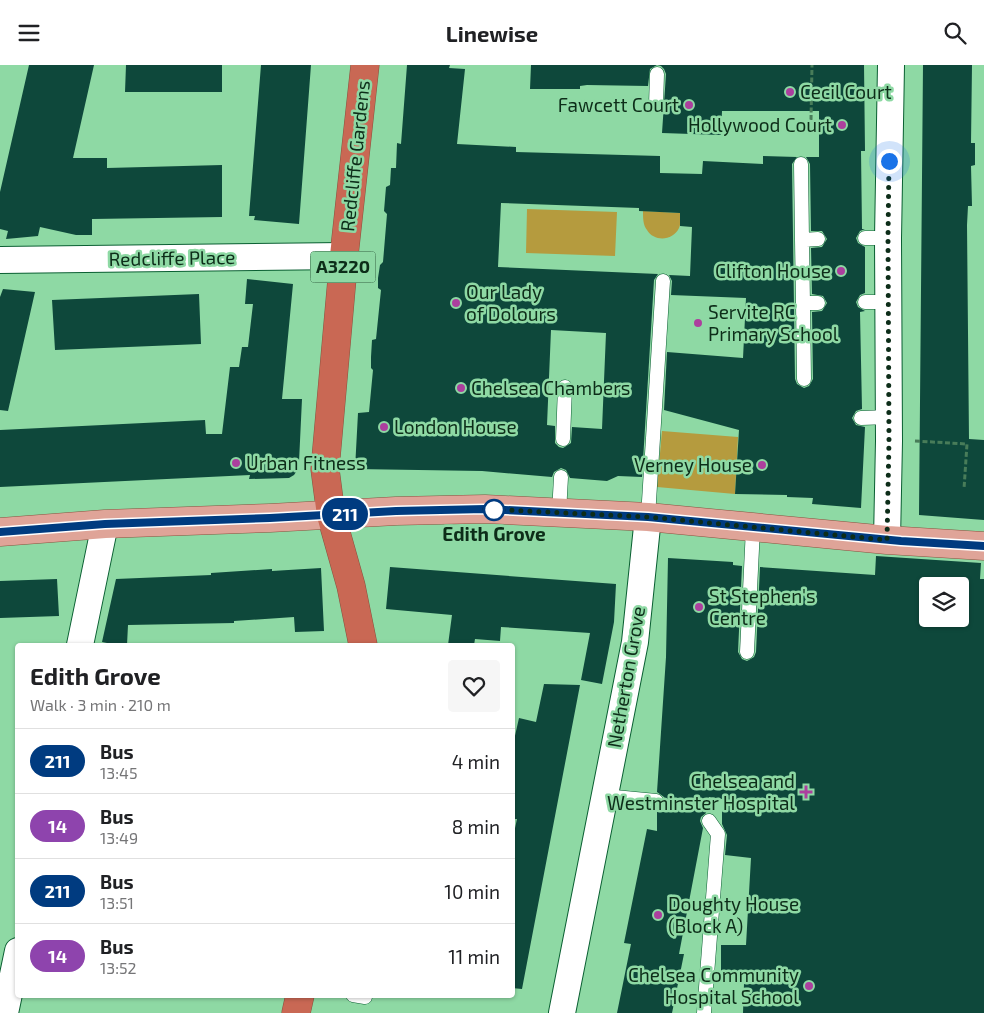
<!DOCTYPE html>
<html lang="en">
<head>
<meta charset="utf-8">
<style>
  :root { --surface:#fff; --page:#f6f6f6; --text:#202124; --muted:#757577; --line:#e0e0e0 }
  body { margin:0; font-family:"Exo 2",sans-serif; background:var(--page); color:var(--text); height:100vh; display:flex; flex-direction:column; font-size:19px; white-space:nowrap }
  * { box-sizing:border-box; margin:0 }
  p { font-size:16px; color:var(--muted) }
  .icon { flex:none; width:28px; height:28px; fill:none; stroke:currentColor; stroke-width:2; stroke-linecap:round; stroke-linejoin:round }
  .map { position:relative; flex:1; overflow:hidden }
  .sheet { position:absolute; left:15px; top:578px; width:500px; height:355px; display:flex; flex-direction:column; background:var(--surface); border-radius:5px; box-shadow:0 1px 4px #0004 }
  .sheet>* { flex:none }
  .badge { padding:0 10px; border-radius:16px; font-size:18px; line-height:32px }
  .fabs { position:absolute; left:919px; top:512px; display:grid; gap:10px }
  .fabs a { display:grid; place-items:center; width:50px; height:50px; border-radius:5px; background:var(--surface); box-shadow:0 1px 4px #0004; font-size:25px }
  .you { position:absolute; width:25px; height:25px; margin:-12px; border:4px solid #fff; border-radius:50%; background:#1a73e8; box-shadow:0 0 0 8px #1a73e833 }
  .map>.badge { position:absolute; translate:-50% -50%; box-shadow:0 0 0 2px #fff }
  .round { display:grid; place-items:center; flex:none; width:52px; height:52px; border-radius:5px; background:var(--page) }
  .overview { display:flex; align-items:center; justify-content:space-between; height:85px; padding:0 15px }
  h1 { font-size:24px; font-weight:700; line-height:38px }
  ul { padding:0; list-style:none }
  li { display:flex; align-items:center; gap:15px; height:65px; padding:0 15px; border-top:1px solid var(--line) }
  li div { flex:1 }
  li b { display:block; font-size:19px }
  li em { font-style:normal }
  li .badge { min-width:55px; font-weight:700; text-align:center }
  header { display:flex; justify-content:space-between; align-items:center; height:65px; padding:0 15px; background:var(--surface); font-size:22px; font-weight:700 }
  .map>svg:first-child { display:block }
  .green { fill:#b59b3e }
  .building { fill:#0e483b; fill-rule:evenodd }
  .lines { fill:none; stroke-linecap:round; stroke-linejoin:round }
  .lane-casing { stroke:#0a5f32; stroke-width:15 }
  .street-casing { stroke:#0a5f32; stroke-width:28 }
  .primary-casing { stroke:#87533f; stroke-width:29 }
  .highway-casing { stroke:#87533f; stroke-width:29 }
  .path { stroke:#487c59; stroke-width:3; stroke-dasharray:5 2.5; stroke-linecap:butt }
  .lane { stroke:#fff; stroke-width:14 }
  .street { stroke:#fff; stroke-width:26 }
  .primary { stroke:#dfa498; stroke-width:28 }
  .highway { stroke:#c96854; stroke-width:28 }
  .line-casing { stroke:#fff; stroke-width:11 }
  .line { stroke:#003b80; stroke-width:8 }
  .walk { stroke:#0d2d19; stroke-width:5; stroke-dasharray:0 9 }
  .poi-dot { fill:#ac3f9e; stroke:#8ed9a4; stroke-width:2 }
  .stop-dot { fill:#fff; stroke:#003b80; stroke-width:2.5 }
  .labels { text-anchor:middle; stroke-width:5; stroke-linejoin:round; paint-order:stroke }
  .shield { fill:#8ed9a4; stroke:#346143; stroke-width:1 }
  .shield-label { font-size:18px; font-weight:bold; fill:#0d2d19 }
  .poi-label { font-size:19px; fill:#0d2d19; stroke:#8ed9a4; text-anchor:start }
  .street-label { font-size:19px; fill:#0d2d19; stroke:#8ed9a4 }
  .stop-label { font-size:19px; font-weight:bold; fill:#0d2d19; stroke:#8ed9a4 }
</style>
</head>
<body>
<header><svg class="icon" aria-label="menu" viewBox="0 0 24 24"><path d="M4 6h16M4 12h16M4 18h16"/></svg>Linewise<svg class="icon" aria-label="search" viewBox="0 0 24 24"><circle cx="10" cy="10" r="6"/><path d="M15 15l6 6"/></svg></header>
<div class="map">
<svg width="984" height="948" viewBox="0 0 984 948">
  <rect width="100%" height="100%" fill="#8ed9a4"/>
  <path class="green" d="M527 144 617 147 615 191 526 188Z
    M643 146 680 148C680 153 681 159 679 163 673 176 654 177 647 165 643 160 643 153 643 146Z
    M662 366 738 372 735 429 657 422Z"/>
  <path class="building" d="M29 0H94L73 93H107V103L222 100V152L92 154V170H76L40 162 38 171 6 174 8 166 0 164V127Z
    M126 0H222V27H125Z
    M261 0H311L299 159 254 155 255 151H249Z
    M407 0H450L449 3 465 4 457 79 516 82V87L660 91V108L702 109 703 96 763 99V91L797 92 792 99 795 314 797 319 804 323 809 321 813 314 812 247 822 246 827 238 823 231 812 229 811 183 822 182 827 174 822 166H811L810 99 806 92H819V46H722L721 70 662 68 666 9 664 4 661 1 657 0 650 4 648 21 587 20 580 21V24H530L531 0H864L865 86H861L862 164H865L860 166 856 173 858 178 865 182V228L860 230 856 237 858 242 865 246 860 247 862 344 856 346 852 353 856 360 865 362 861 443 812 439 813 433 787 432V430L735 429 739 365 664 345 667 287 743 293 746 233 671 230 672 216 669 210 690 211 692 162 680 161V148L639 146V143L501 138 498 202 658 209 654 215 642 412 618 411 607 416 570 413 566 405 561 403 554 407 552 412 482 406 355 404 358 348 369 347 373 305 371 303V292L372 275 376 274 381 225 378 223V213L380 200 383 197 387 149 384 146 386 122 390 120 391 103H396L397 78 401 79ZM551 265 606 268 602 364 572 362 571 378 563 383 559 382 555 378V361L547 360Z
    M923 0H972L971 78H975V100L971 101 972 141H968L967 160 969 374 984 375V455L919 450Z
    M247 214 293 219 282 334H302L299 397 298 404 294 410 289 413 249 414 250 410 0 422V365L205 355 206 369H222L230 302H239L242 282H248L253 239H245Z
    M3 224 35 227 8 346 0 345V232Z
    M199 229 201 279 55 285 52 235Z
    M876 491 981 498 980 514H984V948H743L744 919 721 918V880H746L751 793 725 790 727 770 722 759V734L709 732 706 748 701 752 700 756 703 763 679 889H684L672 948H617L631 879 624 878 647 764 657 766V745L663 741 665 737 664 732 657 727 666 592 668 493 733 497V500L742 501 738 587 742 594 747 596 754 592 756 587 760 502 875 510ZM928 521H960V554H928Z
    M390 502 616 519 614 557 602 619 581 615 590 568 501 562 500 576 475 574 474 580H448L452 550 386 544Z
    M321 503 324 566 295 567 294 552 234 556V558L128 560 127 580H107V578L102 577 116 514 211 510V508L272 504V506Z
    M57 514 59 551 0 553V516Z
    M544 619 580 620 522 924 512 923V777L517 754H512V684L519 653 536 657Z"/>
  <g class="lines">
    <g class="lane-casing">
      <path id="lane" d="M656 40 657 9
        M801 99 802 175
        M865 173H888
        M818 174 802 175 803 238H818
        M865 237H889
        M803 238 804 314
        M861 353 889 352
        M563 374 565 322
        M559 448 561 412
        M648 452 663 216
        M747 587 753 463
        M604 731 656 736
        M353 930 365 932
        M704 948 718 769 709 756"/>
    </g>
    <g class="street-casing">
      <path id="street" d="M0 195 344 191
        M887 475 889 376 888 173 891 0
        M80 580 105 459
        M5 948 18 886
        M562 948 635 577 648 452"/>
    </g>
    <g class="primary-casing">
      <path id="primary" d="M0 467 105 459 270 453 396 446 485 444 648 452 887 475 984 481"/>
    </g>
    <g class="highway-casing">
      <path id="highway" d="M363 580 351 521 331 450 325 404 344 191 365 0
        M296 948 300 930"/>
    </g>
    <path class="path" d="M811 55 812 0
      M915 376 967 379 964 424"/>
    <use href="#lane" class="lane"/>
    <use href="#street" class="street"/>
    <use href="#primary" class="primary"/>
    <use href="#highway" class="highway"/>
  </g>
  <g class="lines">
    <g class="line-casing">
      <path id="line" d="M0 467 105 459 270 453 396 446 485 444 648 452 901 476 984 481"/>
    </g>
    <use href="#line" class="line"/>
    <path class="walk" d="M494 445 485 444 648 452 887 475 889 376 888 173 889 96"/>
  </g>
  <g class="poi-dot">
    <circle cx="790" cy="27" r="5"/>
    <circle cx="689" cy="40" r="5"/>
    <circle cx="842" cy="60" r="5"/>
    <circle cx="841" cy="206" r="5"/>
    <circle cx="456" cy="238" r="5"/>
    <circle cx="698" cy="258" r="5"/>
    <circle cx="461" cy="323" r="5"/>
    <circle cx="384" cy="362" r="5"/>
    <circle cx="236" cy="398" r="5"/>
    <circle cx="762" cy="400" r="5"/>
    <circle cx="699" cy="542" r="5"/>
    <path d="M803.5 719.5h5v5h5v5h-5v5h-5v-5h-5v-5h5z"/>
    <circle cx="658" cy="850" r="5"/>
    <circle cx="809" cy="921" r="5"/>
  </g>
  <circle class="stop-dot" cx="494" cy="445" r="10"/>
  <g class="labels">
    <rect class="shield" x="310.5" y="186.5" width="65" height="31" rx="4"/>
    <g class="shield-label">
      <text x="343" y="208">A3220</text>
    </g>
    <g class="poi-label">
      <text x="800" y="34">Cecil Court</text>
      <text x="679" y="47" text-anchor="end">Fawcett Court</text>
      <text x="832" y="67" text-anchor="end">Hollywood Court</text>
      <text x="831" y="213" text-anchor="end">Clifton House</text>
      <text x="466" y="234">Our Lady<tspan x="466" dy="22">of Dolours</tspan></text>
      <text x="708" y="254">Servite RC<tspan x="708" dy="22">Primary School</tspan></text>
      <text x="471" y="330">Chelsea Chambers</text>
      <text x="394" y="369">London House</text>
      <text x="246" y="405">Urban Fitness</text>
      <text x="752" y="407" text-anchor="end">Verney House</text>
      <text x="709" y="538">St Stephen's<tspan x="709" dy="22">Centre</tspan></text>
      <text x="795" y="723" text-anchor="end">Chelsea and<tspan x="795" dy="22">Westminster Hospital</tspan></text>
      <text x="668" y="846">Doughty House<tspan x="668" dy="22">(Block A)</tspan></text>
      <text x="799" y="917" text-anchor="end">Chelsea Community<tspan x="799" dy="22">Hospital School</tspan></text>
    </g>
    <g class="street-label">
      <text transform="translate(355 91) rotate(-84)" y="7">Redcliffe Gardens</text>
      <text transform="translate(172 193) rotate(-1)" y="7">Redcliffe Place</text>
      <text transform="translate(626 612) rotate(-80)" y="7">Netherton Grove</text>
    </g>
    <g class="stop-label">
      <text x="494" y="476">Edith Grove</text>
    </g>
  </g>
</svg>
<div class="fabs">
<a><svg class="icon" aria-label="layers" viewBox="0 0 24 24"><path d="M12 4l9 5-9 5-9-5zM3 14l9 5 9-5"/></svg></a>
</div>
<div class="you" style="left:889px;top:96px"></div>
<b class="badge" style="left:345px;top:449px;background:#003b80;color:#fff">211</b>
<section class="sheet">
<div class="overview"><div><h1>Edith Grove</h1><p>Walk · 3 min · 210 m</p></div><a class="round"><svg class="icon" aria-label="heart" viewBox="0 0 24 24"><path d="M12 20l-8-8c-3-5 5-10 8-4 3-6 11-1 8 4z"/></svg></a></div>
<ul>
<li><span class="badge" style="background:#003b80;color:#fff">211</span><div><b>Bus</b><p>13:45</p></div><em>4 min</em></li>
<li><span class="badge" style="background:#8e44ad;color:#fff">14</span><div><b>Bus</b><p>13:49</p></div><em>8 min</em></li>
<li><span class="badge" style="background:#003b80;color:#fff">211</span><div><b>Bus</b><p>13:51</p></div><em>10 min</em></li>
<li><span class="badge" style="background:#8e44ad;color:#fff">14</span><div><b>Bus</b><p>13:52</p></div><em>11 min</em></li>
</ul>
</section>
</div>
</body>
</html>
